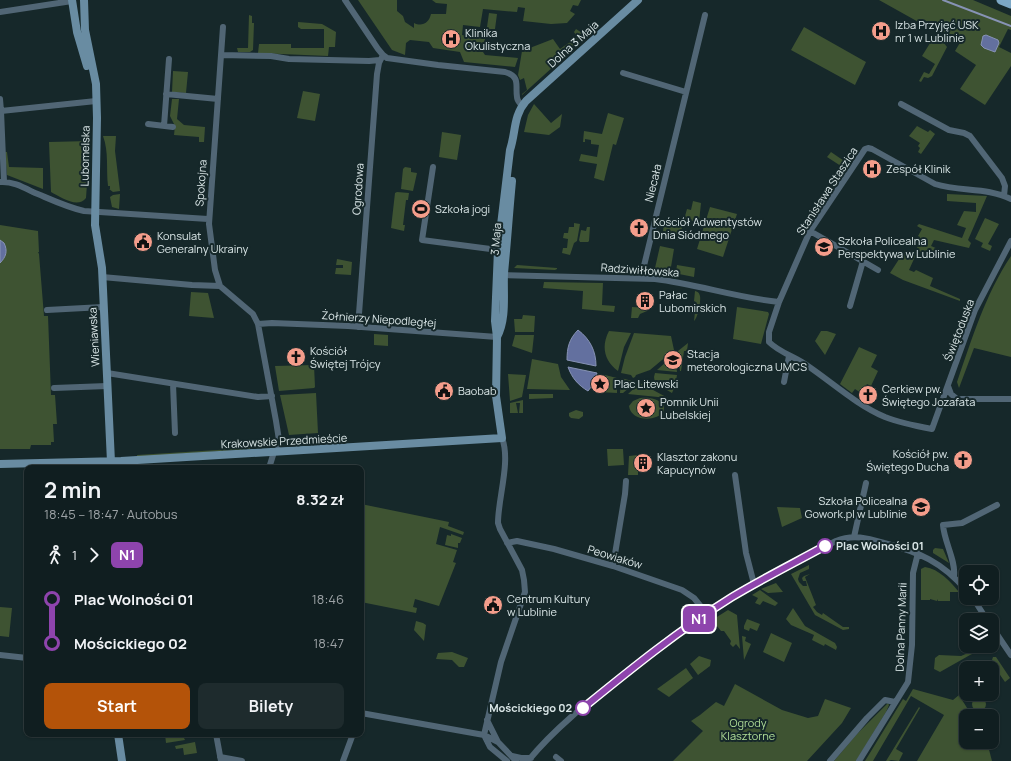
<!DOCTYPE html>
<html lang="pl">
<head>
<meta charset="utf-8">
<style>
  :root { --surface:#101e20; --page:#1e2b2d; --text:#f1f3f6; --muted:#9ca2a5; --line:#303c3e; --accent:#b45309 }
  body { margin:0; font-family:Manrope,sans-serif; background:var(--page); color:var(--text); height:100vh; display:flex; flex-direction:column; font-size:15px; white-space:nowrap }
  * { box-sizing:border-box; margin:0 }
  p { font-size:13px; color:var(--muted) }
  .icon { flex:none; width:22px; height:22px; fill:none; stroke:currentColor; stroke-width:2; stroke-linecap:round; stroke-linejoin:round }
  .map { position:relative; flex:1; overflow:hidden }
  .details { position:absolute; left:24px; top:465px; width:340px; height:272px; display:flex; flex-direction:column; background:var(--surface); border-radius:8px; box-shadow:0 1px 3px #0004,0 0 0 1px var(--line) }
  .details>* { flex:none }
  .badge { padding:0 8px; border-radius:6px; font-size:14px; line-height:26px }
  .tools { position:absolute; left:959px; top:565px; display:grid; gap:8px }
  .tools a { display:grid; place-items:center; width:40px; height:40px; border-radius:8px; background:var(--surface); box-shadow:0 1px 3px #0004,0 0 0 1px var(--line); font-size:20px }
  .map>.badge { position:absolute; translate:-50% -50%; box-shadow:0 0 0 2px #fff }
  .legs { display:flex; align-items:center; gap:6px; height:44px; padding:0 20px; font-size:13px }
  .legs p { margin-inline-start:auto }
  .headline { display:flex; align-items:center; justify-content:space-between; height:68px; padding:0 20px }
  h1 { font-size:22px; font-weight:700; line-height:30px }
  .button { display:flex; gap:8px; margin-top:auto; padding:8px 20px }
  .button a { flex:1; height:46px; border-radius:8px; background:var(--accent); color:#fff; font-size:16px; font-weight:700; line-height:46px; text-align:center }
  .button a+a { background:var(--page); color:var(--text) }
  ul { padding:0 20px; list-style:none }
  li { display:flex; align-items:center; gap:14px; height:44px; font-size:15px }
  li i { display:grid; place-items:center; width:6px; height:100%; margin:0 5px; background:currentColor }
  li i::after { content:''; width:10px; height:10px; margin:-5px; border:3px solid; border-radius:50%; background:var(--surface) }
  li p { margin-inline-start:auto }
  li:first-child i { background:linear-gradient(#0000 50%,currentColor 0) }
  li:last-child i { background:linear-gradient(currentColor 50%,#0000 0) }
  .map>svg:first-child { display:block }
  .green { fill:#3e5332 }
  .water { fill:#63709f; stroke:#8793b5 }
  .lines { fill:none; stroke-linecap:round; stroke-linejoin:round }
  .stream { stroke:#8793b5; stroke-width:2 }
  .street { stroke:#516675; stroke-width:6 }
  .secondary { stroke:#698ca2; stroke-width:8 }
  .primary { stroke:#7ca8c6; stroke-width:9 }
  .line-1-casing { stroke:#fff; stroke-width:9 }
  .line-1 { stroke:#8e44ad; stroke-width:6 }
  .stop-1-dot { fill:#fff; stroke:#8e44ad; stroke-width:2 }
  .labels { text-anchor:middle; stroke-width:4; stroke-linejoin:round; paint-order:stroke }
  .poi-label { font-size:11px; fill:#dae6e7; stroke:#16282a; text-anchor:start }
  .street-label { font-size:11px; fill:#dae6e7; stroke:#16282a }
  .stop-label { font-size:11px; font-weight:bold; fill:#dae6e7; stroke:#16282a; text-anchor:start }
  .park-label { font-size:11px; fill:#b1de98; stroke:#16282a }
</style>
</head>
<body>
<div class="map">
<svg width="1011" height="761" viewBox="0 0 1011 761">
  <rect width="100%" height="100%" fill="#16282a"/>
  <path class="green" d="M358 0H397V11L403 16 405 22 414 28V23C422 27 429 23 431 14H446L447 4 436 3 432 0H581L578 6 573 5 570 11 575 14 567 23 551 24 523 21 525 8 518 7 517 12 483 9 480 27 463 25 462 35 485 39 483 52 485 55 518 58 515 67 464 62 460 52 433 48 429 42 410 40 406 43 405 55 392 50Z
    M879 0H973L1011 16V30L1008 29 999 47 1011 53V66L985 105 960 89 976 65 955 51 961 41 925 26 926 24 923 23 922 24Z
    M489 13 497 14 495 29H491L486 34Z
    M249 15 252 16V23H254L253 50 250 52H238L237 48H248Z
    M298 22 322 24 336 32 335 47H329L328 56 258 53 259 44H291V48H324V29H301L298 27Z
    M804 27 866 62 855 85 791 50Z
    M576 29 587 36 522 95V94L527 90 524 78 520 80 518 75 522 51 553 39 560 49 577 37 574 32Z
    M932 40H937L944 43 947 47 932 76 928 78 924 77 921 82 919 81 924 72 929 74 935 64 922 56Z
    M173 71 188 72 186 93 172 92Z
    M303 91 320 94 315 121 297 118Z
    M172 99H179L177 119 184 125 205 127 204 142H199V137L174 135 175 126 170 116Z
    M534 104 551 123 562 114 560 127 549 135 524 132 528 115Z
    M608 113 624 118 616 145 613 144 604 181 594 178 597 164 579 161 581 154 597 157 599 145 591 144V140L585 139V142H583L584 131 602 134Z
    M917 126 928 132 930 130 935 134 921 154 918 152 920 148 918 146 920 143 909 136Z
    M442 132 461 135 457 160 439 157Z
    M103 136H116L115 151 120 191 113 192 109 189H110V186H108C106 169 109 152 103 136Z
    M90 141 86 198C78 209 60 197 51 192L49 142Z
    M5 152H7L9 167 43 168V189L7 175Z
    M831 152 847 163 844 168 827 157Z
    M405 167 411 168V172L417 173 413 191 401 189 403 169Z
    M397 192 409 193 408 200H406L403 225H405L404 231 391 228 395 193Z
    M120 194 119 209 112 207 110 197 113 195Z
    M947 194 987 196 968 240 971 243 969 248 934 240 931 246 938 249 934 260 922 255 923 253 918 250 909 270 914 272 916 270 933 278 930 286 960 299V301L903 280 890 273 905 250 914 254 920 242 918 241 920 237 918 236 922 229 917 226 919 224 962 238 966 228 957 225 964 211 976 212V203L947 201Z
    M693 201 701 203 699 222 684 220 687 209 691 210Z
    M710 207 737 214 723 257 697 249Z
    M985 218 999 224 988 244 992 246 990 251 981 247 983 243 975 239Z
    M574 223 580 224 577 241 574 243 570 255 562 253 563 248H567L568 239 563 238 564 233H568L569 227H574Z
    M664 224 682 227 680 240 662 238Z
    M0 225 38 231 39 252H38L39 254 44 316H48L51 395H55L57 424H53L54 442H51V445H31L30 449H0Z
    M587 227H590L589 241 588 242H580L579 240 581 230 586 231Z
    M660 246 674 249 670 273 659 272 655 268Z
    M1011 256V357L974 348 959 388 957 382C972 339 985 295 1011 256Z
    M337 259 352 262 351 275 335 274 336 268H343V265H336Z
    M517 265 557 268V269L555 270 514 268Z
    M677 265 695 268 694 277 679 274 676 272Z
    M544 282 603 283 602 305 615 306 614 312 582 309 583 291 543 288Z
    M695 291C698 292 699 292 700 296 701 301 698 318 694 321L696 302 694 301Z
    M191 292 208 293 214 318 189 316Z
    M632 307 647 308V311L640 314 638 318H631Z
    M737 307 768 312 769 314 761 344 733 339Z
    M523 315 535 316 534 332H515L514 319H522Z
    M609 331 631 333 624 347 618 371C604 361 601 346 609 331Z
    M821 331H827L836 334 825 355 815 341Z
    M634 333 671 336 674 350 650 370 636 375 635 377 633 378 631 375 621 373 625 357Z
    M374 334 388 335V346L374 345Z
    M515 335H534L532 353 512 346Z
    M688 343 687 351H684L681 371H680L678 351Z
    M859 347 877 355 871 367 878 371 871 386 867 384 861 393 855 389 852 393 840 384Z
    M675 354 677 372 657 370Z
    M532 359 558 364 561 377 570 390 527 389Z
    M314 365 315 387 314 388 279 391 275 366Z
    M655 373 677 375 675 386 672 393 655 383 654 377Z
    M508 374 526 375 522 397 510 401Z
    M605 375 617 378V393L599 392Z
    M621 378 636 382 623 393H620Z
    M640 383 668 398 628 394Z
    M316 393 318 433 289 435 280 395Z
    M553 394V398L529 399V394Z
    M640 398C649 397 658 398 664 406V411C657 422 631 422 629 406L633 401Z
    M523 400V413H519L520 403H516L518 413H510V403Z
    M576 410 583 412V416L579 419 571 418 569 416V413Z
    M250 448V449L137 457V455Z
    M607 449H623L624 465 608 466Z
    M638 455V475H628L629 456Z
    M361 504 449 522 448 526 464 532 463 535 440 527 436 544 457 550 453 562 456 563 439 606 415 599 413 607 417 608 416 613 361 602Z
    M777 507 800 508 802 518 782 527Z
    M451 534 462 538 460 543H458V548L445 545 447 535 451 536Z
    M935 548 943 549 949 563 933 553V550Z
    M809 565V569L800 573 798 579 799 582 803 586H807L806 581H803L802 578 804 576 810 574 805 577 816 605 813 607 817 612 822 615 823 613 843 627H849V629L843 630 815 615 791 574Z
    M925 567C939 569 951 582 959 592H950V601H938V599L937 601 930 599V600H921V569Z
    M776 583 783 592 768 593 761 589Z
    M760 590 778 603 775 606 763 601 760 605 755 603 758 598 752 595Z
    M0 607 12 608 9 637 0 636Z
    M793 608 805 626 835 643 837 647 836 650 825 644 824 646 812 640 814 635 791 625 786 619Z
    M728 610 737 615 740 649 736 644 733 647 730 644 731 641 724 631H721L712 620Z
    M747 619 760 624 757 631 750 628 749 631 744 629V626Z
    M416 621 423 623 426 625 424 641 414 630Z
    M771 633 792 643 784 662 763 652Z
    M742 636 746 637 745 641 751 644 744 660Z
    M984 646H989L970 655 940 672 934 669 935 658 939 655 961 656Z
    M452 652 468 658 464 667H459L452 660 436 659 438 653Z
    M699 656 711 660 710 666 698 675 690 664Z
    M993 657H996L1010 678 1005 682 998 672 1000 670 992 660Z
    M686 668 693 678 669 697 657 689Z
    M735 684 782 710 808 718 818 716 825 699 851 708 842 723 807 761H673L703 731 691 721 700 715 716 702 724 706Z
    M913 689 953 700 959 695 972 716H966V742H987L992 761H917L944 715 911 696 873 761H865L903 699 906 701Z
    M972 704a7 7 0 1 1 14 0a7 7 0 1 1-14 0Z
    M888 703 889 705 886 712 856 761H834L857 734Z
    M919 707 920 708 896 749 903 753 899 761 891 760 889 761H886Z
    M165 734H189V735L184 738 185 740 166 743Z
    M195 742 197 753 184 755 183 748 176 749 175 746Z"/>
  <path class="water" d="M986 35 998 40 999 43 995 52 984 48 981 45 983 36Z
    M0 240 4 243C8 251 6 257 0 263Z
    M578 330C590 339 596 351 596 366L567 360C567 348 569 339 578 330Z
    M568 367 597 373 594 383 588 391C578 385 572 378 568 367Z"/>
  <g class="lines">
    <path class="stream" d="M943 0 1011 26"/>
    <path class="street" d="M345 0 378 49 383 55 387 58 438 65 505 72C521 77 515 85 517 97 517 101 520 103 522 106
      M0 12 72 1
      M223 27 209 224 215 270 220 286 253 314 258 324 276 421 279 440 278 452
      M221 55 271 56 289 59 369 61 380 60
      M623 73 686 92
      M166 94 218 99
      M0 99 1 111
      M901 104 949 130 964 133 970 136 1002 178 1005 186 1004 196
      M148 124 173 127
      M164 126 169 59
      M433 167 422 240 498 250
      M0 182C12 181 23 187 33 192 50 199 66 207 84 211L208 219
      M4 182 1 111 96 101
      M1011 199C987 187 960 192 935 184L872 149 868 148 865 149 810 231 779 302 769 332V342C779 352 793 356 805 364 832 382 855 404 885 417 900 423 916 426 932 429L975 310 1011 241
      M810 231 878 270
      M501 275 655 279C697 284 737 298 779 302
      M102 277 192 285 220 286
      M641 278 705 15
      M850 306 863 261
      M47 310 103 307
      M258 324 272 323 348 326 497 337
      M358 327 377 74 379 63 383 55
      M107 373 258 397 272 396
      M784 382 789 356
      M173 384 175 433
      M948 386 951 394 957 399H1011
      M54 388 107 386
      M502 438C511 461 498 498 498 523L500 529 522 570 524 580 525 592 501 662 484 735 490 747 507 761
      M269 468 274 452
      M735 475 746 553 754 584
      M854 537 866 483
      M507 543 517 541 554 549 613 566 682 590 694 598 707 614
      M613 566 625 494 626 481
      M954 576C956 561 944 541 943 525L962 523 997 505
      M973 598 987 620
      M992 627 1011 655
      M0 655 27 658
      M361 713 484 735 498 742 516 761
      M487 720 498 742
      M216 734 221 761
      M512 756 521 758H531
      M220 757 242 761
      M556 757 561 761
      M343 761 353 734
      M528 761C554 729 586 704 618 679 655 651 692 622 732 597 765 576 801 559 836 541 853 534 867 538 884 543 919 552 942 562 966 590
      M830 761 867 718 885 700 895 702
      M859 761 908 682 912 645 913 573 918 553"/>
    <path class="secondary" d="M72 0 77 32 87 66
      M84 0 85 30 96 84 97 118 95 225 102 268 111 462
      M497 337C507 318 503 294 504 273 507 243 509 212 512 181
      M0 464 121 461 502 438 496 396 497 337 495 321 498 250 510 150C516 132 513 116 526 101L638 0
      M118 734 122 761"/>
    <path class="primary" d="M1001 0 1011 4"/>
  </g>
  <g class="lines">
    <g class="line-1-casing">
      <path id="line-1" d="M583 708C631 669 679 630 732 597 762 579 794 563 825 546"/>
    </g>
    <use href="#line-1" class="line-1"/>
  </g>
  <defs>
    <g id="hospital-disc" transform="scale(1)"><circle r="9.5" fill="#f49d8b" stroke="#16282a"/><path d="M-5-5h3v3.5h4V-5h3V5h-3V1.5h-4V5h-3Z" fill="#111"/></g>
    <g id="stadium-disc" transform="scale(1)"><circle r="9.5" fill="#f49d8b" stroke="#16282a"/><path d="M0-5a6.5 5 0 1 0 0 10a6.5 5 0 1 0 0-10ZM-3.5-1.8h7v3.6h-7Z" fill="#111"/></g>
    <g id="church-disc" transform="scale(1)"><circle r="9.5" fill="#f49d8b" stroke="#16282a"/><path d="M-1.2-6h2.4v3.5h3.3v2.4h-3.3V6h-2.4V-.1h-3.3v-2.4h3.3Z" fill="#111"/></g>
    <g id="civic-disc" transform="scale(1)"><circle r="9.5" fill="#f49d8b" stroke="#16282a"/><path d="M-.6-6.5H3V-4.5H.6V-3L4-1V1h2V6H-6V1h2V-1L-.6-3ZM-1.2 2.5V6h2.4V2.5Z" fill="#111"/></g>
    <g id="university-disc" transform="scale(1)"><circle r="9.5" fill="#f49d8b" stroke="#16282a"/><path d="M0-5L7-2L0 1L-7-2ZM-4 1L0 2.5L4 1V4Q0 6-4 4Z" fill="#111"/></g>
    <g id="building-disc" transform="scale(1)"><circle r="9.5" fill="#f49d8b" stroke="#16282a"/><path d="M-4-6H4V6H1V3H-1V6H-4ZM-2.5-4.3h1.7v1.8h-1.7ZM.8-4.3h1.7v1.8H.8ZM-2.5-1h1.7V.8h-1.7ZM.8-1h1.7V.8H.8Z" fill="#111"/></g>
    <g id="sight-disc" transform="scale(1)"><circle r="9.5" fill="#f49d8b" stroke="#16282a"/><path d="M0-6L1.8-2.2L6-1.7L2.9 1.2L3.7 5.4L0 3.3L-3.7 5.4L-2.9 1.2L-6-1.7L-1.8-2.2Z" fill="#111"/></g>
  </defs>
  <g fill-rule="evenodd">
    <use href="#hospital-disc" x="881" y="31"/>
    <use href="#hospital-disc" x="451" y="39"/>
    <use href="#hospital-disc" x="872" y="169"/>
    <use href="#stadium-disc" x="421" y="209"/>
    <use href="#church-disc" x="639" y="228"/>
    <use href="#civic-disc" x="143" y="242"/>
    <use href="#university-disc" x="824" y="247"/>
    <use href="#building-disc" x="645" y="301"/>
    <use href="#church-disc" x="296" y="357"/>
    <use href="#university-disc" x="673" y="360"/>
    <use href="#sight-disc" x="600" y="384"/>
    <use href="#civic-disc" x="444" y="391"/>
    <use href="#church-disc" x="868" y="395"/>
    <use href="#sight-disc" x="646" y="408"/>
    <use href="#church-disc" x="963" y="460"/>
    <use href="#building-disc" x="643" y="463"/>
    <use href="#university-disc" x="921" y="507"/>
    <use href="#civic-disc" x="493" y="605"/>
  </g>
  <g class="stop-1-dot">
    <circle cx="825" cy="546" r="7"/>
    <circle cx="583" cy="708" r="7"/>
  </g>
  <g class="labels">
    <g class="poi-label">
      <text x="895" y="29">Izba Przyjęć USK<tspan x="895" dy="13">nr 1 w Lublinie</tspan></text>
      <text x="465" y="37">Klinika<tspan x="465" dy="13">Okulistyczna</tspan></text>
      <text x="886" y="173">Zespół Klinik</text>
      <text x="435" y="213">Szkoła jogi</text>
      <text x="653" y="226">Kościół Adwentystów<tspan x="653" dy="13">Dnia Siódmego</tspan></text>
      <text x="157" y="240">Konsulat<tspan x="157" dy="13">Generalny Ukrainy</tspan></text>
      <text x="838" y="245">Szkoła Policealna<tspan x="838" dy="13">Perspektywa w Lublinie</tspan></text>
      <text x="659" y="299">Pałac<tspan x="659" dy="13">Lubomirskich</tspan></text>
      <text x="310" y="355">Kościół<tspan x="310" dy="13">Świętej Trójcy</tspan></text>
      <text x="687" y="358">Stacja<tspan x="687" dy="13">meteorologiczna UMCS</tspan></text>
      <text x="614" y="388">Plac Litewski</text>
      <text x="882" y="393">Cerkiew pw.<tspan x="882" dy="13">Świętego Jozafata</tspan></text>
      <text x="458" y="395">Baobab</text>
      <text x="660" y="406">Pomnik Unii<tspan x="660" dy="13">Lubelskiej</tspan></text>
      <text x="949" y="458" text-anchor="end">Kościół pw.<tspan x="949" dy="13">Świętego Ducha</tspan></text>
      <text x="657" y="461">Klasztor zakonu<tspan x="657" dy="13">Kapucynów</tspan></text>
      <text x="907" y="505" text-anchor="end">Szkoła Policealna<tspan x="907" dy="13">Gowork.pl w Lublinie</tspan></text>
      <text x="507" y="603">Centrum Kultury<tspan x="507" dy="13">w Lublinie</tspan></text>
    </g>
    <g class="street-label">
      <text transform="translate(573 44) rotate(-42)" y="4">Dolna 3 Maja</text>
      <text transform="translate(85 156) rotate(-89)" y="4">Lubomelska</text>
      <text transform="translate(201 183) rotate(-86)" y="4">Spokojna</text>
      <text transform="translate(653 183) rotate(-76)" y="4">Niecała</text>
      <text transform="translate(358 189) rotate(-86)" y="4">Ogrodowa</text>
      <text transform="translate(827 191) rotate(-57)" y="4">Stanisława Staszica</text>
      <text transform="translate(496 239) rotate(-85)" y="4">3 Maja</text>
      <text transform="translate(640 270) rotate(4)" y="4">Radziwiłłowska</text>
      <text transform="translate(379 319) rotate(4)" y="4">Żołnierzy Niepodległej</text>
      <text transform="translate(959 330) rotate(-69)" y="4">Świętoduska</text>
      <text transform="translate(94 337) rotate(-93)" y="4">Wieniawska</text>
      <text transform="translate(284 441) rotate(-3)" y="4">Krakowskie Przedmieście</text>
      <text transform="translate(615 557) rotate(17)" y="4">Peowiaków</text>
      <text transform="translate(901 627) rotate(-88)" y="4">Dolna Panny Marii</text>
    </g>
    <g class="stop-label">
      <text x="836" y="550">Plac Wolności 01</text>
      <text x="572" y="712" text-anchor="end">Mościckiego 02</text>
    </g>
    <g class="park-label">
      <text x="748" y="727">Ogrody<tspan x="748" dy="13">Klasztorne</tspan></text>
    </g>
  </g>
</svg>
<div class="tools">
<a><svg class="icon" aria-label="locate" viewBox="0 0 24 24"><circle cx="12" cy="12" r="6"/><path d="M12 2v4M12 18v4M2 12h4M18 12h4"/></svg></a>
<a><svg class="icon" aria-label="layers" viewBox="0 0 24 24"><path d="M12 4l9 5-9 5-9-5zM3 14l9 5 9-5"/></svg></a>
<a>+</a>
<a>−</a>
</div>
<b class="badge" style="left:699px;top:619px;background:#8e44ad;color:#fff">N1</b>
<section class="details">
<div class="headline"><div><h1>2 min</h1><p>18:45 – 18:47 · Autobus</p></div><b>8.32 zł</b></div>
<div class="legs"><svg class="icon" aria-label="walk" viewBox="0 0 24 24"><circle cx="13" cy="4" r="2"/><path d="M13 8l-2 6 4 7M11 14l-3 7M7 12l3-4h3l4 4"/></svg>1<svg class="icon" aria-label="forward" viewBox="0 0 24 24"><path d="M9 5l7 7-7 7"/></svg><b class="badge" style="background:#8e44ad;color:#fff">N1</b></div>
<ul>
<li><i style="color:#8e44ad"></i><b>Plac Wolności 01</b><p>18:46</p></li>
<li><i style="color:#8e44ad"></i><b>Mościckiego 02</b><p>18:47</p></li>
</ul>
<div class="button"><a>Start</a><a>Bilety</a></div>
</section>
</div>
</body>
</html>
